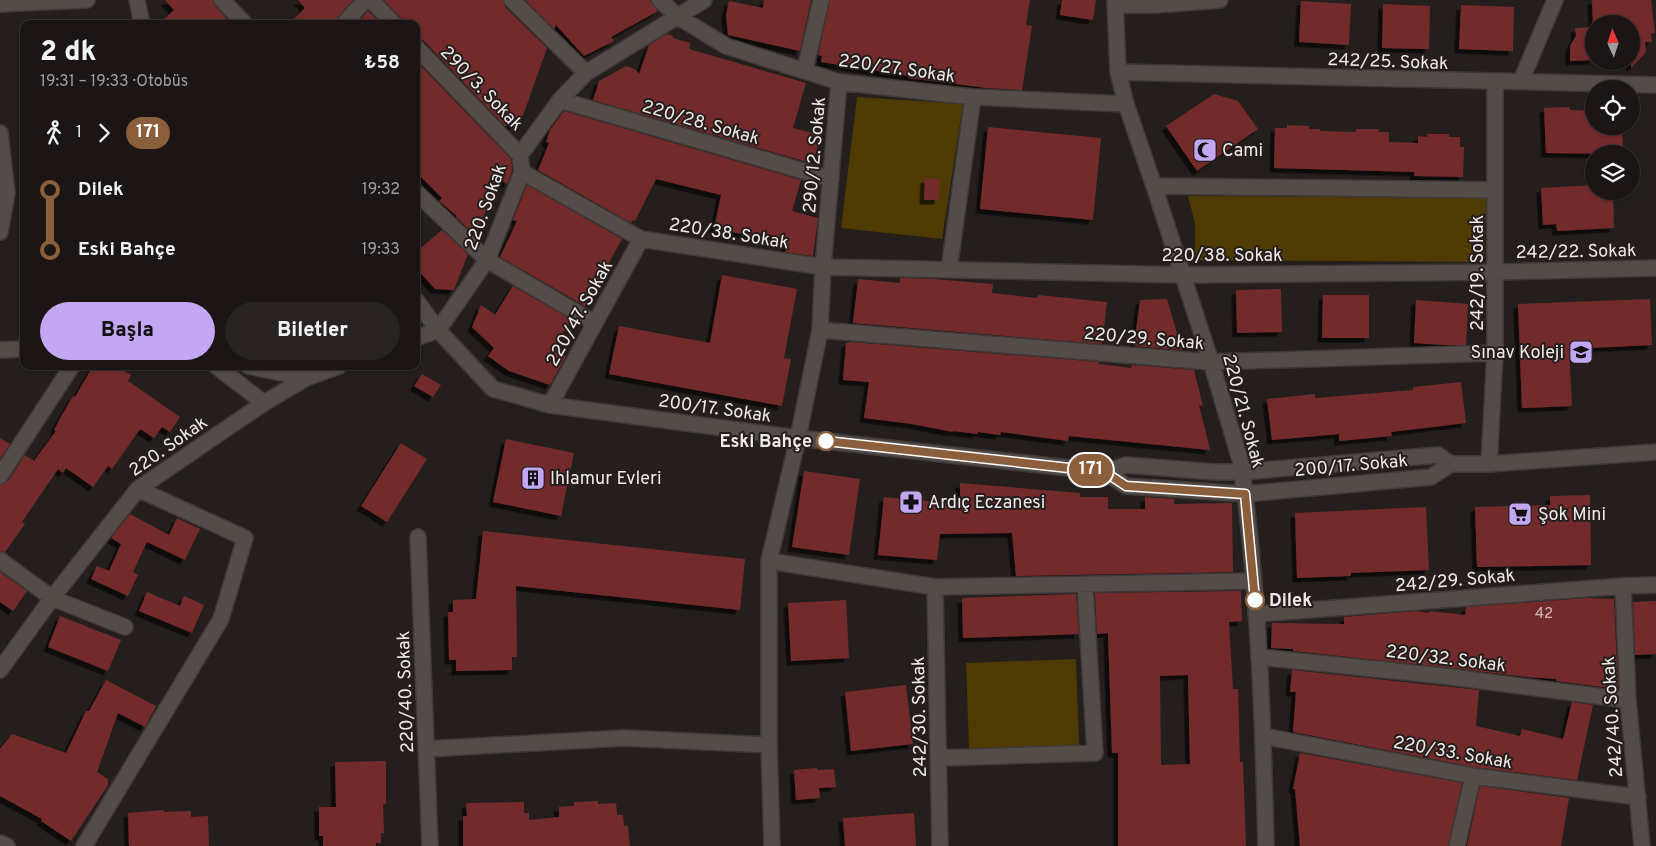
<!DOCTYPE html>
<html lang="tr">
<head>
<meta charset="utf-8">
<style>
  :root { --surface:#1b1615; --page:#282322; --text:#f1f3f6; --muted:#a09fa0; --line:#393534; --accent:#c3a7f2 }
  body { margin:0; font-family:Overpass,sans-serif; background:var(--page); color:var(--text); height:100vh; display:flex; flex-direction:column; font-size:19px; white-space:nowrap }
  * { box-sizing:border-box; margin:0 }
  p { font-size:16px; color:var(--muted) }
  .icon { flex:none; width:28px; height:28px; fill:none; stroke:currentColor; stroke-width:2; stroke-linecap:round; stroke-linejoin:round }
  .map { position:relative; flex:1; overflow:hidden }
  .details { position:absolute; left:20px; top:20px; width:400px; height:350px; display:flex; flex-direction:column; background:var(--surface); border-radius:10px; box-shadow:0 1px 4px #0004,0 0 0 1px var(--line) }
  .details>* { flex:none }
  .badge { padding:0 10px; border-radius:16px; font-size:18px; line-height:32px }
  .needle { width:32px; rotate:357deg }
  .buttons { position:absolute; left:1585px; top:15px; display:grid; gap:10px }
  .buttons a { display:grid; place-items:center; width:55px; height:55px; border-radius:50%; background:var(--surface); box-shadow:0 1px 4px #0004,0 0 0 1px var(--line); font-size:25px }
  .map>.badge { position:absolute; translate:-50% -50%; box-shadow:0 0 0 2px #fff }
  .legs { display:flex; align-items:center; gap:8px; height:55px; padding:0 20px; font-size:16px }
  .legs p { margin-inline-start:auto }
  .head { display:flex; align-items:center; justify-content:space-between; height:85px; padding:0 20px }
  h1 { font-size:28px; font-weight:800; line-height:38px }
  .cta { display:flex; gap:10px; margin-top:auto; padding:10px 20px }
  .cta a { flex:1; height:58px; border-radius:30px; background:var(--accent); color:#111; font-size:20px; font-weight:800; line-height:58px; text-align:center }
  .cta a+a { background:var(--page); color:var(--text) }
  ul { padding:0 20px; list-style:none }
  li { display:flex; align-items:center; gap:18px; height:60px; font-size:19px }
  li i { display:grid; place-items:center; width:8px; height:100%; margin:0 6px; background:currentColor }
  li i::after { content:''; width:12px; height:12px; margin:-6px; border:4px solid; border-radius:50%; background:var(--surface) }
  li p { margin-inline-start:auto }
  li:first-child i { background:linear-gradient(#0000 50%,currentColor 0) }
  li:last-child i { background:linear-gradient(currentColor 50%,#0000 0) }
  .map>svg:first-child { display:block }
  .green { fill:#4d3b02 }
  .building { fill:#732c29; fill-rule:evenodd; filter:url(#shadow) }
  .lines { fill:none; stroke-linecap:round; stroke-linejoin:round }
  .street-casing { stroke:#3f3a38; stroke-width:18 }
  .secondary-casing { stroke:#3f3a38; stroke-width:18 }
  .street { stroke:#534c49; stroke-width:15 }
  .secondary { stroke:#534c49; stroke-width:15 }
  .line-1-casing { stroke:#fff; stroke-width:11 }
  .line-1 { stroke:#8b5e3c; stroke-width:8 }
  .stop-1-dot { fill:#fff; stroke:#8b5e3c; stroke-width:2.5 }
  .labels { text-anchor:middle; stroke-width:4; stroke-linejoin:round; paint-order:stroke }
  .number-label { font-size:15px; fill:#d0bab8 }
  .street-label { font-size:18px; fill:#efeae8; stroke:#241e1c }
  .poi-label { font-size:18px; fill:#efeae8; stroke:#241e1c; text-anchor:start }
  .stop-label { font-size:18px; font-weight:bold; fill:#efeae8; stroke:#241e1c; text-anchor:end }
</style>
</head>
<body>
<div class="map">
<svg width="1656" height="846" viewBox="0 0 1656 846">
  <defs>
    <filter id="shadow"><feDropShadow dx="-4.5" dy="4.5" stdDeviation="0" flood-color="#0009"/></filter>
  </defs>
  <rect width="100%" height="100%" fill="#241e1c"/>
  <path class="green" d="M857 97 963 104 942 239 841 228Z
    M1188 196 1486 198 1484 262 1195 260V223Z
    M1076 659 1079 746 969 750 966 663Z"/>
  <path class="building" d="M165 0H213L215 6 227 19 222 24H159L174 10Z
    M298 0H353L337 18 335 24H289L305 8Z
    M384 0H503L505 7 547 48 520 124 505 126 423 40 416 38V24H403L401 18Z
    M525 0H650L658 11 611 37 614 41 584 56 556 25 554 29Z
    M764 0H811L800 51 728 35 726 15 729 1 763 8Z
    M830 0H1030L1026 25 1032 26 1022 90 987 88 908 78 909 76 821 62 822 56 818 55Z
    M1062 0H1096L1093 20 1060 15Z
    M1592 0H1651L1655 33 1651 34 1652 42H1645L1646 52 1631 68V24H1593Z
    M1301 1 1351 4 1349 45 1299 42Z
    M1383 4 1430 6 1429 49 1382 48Z
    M1461 5 1514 7 1513 51 1459 49Z
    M368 11 381 24H357Z
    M1594 27V60L1570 61V46L1576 36 1575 28Z
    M667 34 673 36V38L690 43 689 49 806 83 793 128 821 135 815 156 809 155 807 162 593 100 599 81 626 66 635 69 639 74 649 45Z
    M416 61 511 159 512 171 507 184 499 179 477 232 476 231 475 235 456 217 457 216 439 201 442 198 416 172Z
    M1214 94 1238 101 1258 129 1197 171 1166 126Z
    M1569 107 1570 110 1594 111V126H1622L1623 154 1546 153 1544 108Z
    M564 111 801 180 792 211 818 218 813 256 785 252 787 242 714 229 721 195 656 179 635 221 633 220 631 223 538 170 549 143 546 142 550 130Z
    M1287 125 1309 126V129H1320V131L1356 132V129H1379L1378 132H1389V142L1418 143V136L1428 137 1427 134H1449V137H1460V147H1464L1463 177 1414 176V172L1274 168 1275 128H1287Z
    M988 127 1101 138 1093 220 980 209Z
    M925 178 940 179 939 200H924Z
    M527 185 622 239 585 306 500 257 517 221 513 220Z
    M1594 185V191H1613L1614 228 1557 231 1556 224 1543 225 1541 188Z
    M442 230 468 254 454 290 435 289 416 268V252Z
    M722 275 797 289 784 358 791 359 782 406 609 374 619 326 710 343Z
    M900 278 934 279 993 284 992 293 1037 298 1038 295 1107 302 1102 344 853 323 858 279 900 283Z
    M513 286 572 320 553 347 566 356 550 385 509 371 488 356 494 348 472 327 481 305 495 315Z
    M1281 289 1282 332 1237 333 1236 290Z
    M1323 295H1369V338H1322Z
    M1167 299 1182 350 1134 346 1140 300Z
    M1650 299 1652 345 1569 349 1572 406 1522 408 1518 304Z
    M1416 300 1468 304 1466 345H1444L1414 343Z
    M851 342 1099 362V364L1131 368 1132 365 1194 370 1203 406 1199 405 1210 450 1069 436 1068 441 1001 432 1000 435 978 432 977 434 953 431V432L912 424 864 418 869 382 843 380 846 343Z
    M93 366H116L131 375 128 381 180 417 170 432 162 427 154 438 140 429 112 469 108 466 93 487 66 468 63 473 58 469 22 522 25 524 5 552 0 551V485L8 481 25 455 34 461 56 431 54 430 62 415 73 396 75 397Z
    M422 374 441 385 433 397 414 386Z
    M1461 382 1466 423 1391 432 1392 436 1339 441V434L1272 440 1267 399 1315 394V398L1413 390V387Z
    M0 438 10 444 0 459Z
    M506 439 574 453 561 516 493 502Z
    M401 443 427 459 387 522 361 506Z
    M804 471 860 479 849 555 792 547Z
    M960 483 1080 493V497H1108V509H1145V497L1174 499V504L1232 503 1233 572 1016 576 1012 533 940 534 937 560 878 555 884 497 960 504Z
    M1590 495 1591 565 1477 567 1475 507 1550 505V496Z
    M1426 507 1429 570 1351 573V576L1297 578 1295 513Z
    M130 514 169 535 177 518 200 529 185 560 147 542 133 572 138 575 128 596 91 579 97 566 109 571 121 544 111 538Z
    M483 531 745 559 740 610 516 586 517 657H512V670L456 671V660H449L448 612H453V600L476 599Z
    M0 572 27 591 13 611 0 602Z
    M1241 591 1242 621 1229 622 1233 689H1238L1240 762H1243L1246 846H1118V753H1112L1108 633 1097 634 1095 593ZM1188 675 1190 764 1161 765 1160 676Z
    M147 592 180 606 184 596 204 605 192 633 139 611Z
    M1076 594 1079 634 963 638 962 598Z
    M1587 598 1614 599 1618 689 1556 681V679L1527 677 1444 667 1293 651V649L1271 648 1272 623 1344 624V617L1416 611 1429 613V611L1465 615 1466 607Z
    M846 600 849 658 791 661 788 603Z
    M1656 601V654L1635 655 1633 602Z
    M60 616 121 640 108 671 48 647Z
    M1292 670 1479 690 1476 726 1520 736 1522 729 1563 739 1572 702 1593 705 1577 780 1474 767 1293 732 1296 692H1290Z
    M106 680 156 706 145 727 118 713 97 772 108 779V785L71 841 41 821 42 819 0 796V749L12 734 66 753 86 711H89Z
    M906 685 913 744 851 751 845 692Z
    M1300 753 1462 783 1448 846H1300L1295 789H1293Z
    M386 761V804H383L384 833H381V843H376V846H323V836H319V807H336L335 762Z
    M817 768V770L834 769 836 787 819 788 820 798 796 800 794 770Z
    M1480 786 1569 798 1561 846H1467Z
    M598 801V804L616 803 617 815H623L624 826H628L630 846H463V816H467L466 803 524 802V813H529V820L559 817V807L574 806V802Z
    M164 810V812L191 811V817L208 816 209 846H129L128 813Z
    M914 813 916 846H845L843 818Z"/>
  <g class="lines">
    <g class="street-casing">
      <path id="street" d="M137 0 142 24
        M222 0 245 24
        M371 0 394 24
        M512 0 586 73
        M660 0 677 16 726 46 839 82 973 97 1126 104
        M1115 0 1118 72 1126 104 1154 186 1211 362 1241 463 1242 472
        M0 4 87 0
        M1115 5H1156L1220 0
        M344 24 365 0
        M416 47 520 155
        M805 70 821 0
        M1118 72 1656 85
        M1521 81 1555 0
        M560 100 831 179
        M0 133 7 193 0 232
        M522 172 641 239 823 267 1182 275 1496 272 1656 268
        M1154 186 1495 190
        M416 192 487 260 595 323
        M949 270 973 97
        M416 300 438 330 487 260 522 172 520 155 560 100 586 73 704 0
        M820 330 1211 362 1495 353
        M216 366 264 403
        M550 405 641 239
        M1489 464 1495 353V82
        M0 476 72 366
        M418 537 430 846
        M0 560 52 598 125 627
        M769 561 935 587 1254 581
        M1623 586 1628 700 1642 846
        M935 587 940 846
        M1256 614 1623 586 1656 585
        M1259 657 1443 676 1628 700
        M0 670 52 598 138 489 264 403 306 378
        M1263 736 1473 776 1638 797
        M426 749 624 738 769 745
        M939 758 1095 753 1085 585
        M0 843 7 846
        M84 846 221 619 245 538 138 489
        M772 846 769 745V561L798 438 820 330 823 267 839 82
        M1457 846 1473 776"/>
    </g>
    <g class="secondary-casing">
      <path id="secondary" d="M416 338 438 330 493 389 550 405 798 438 1105 472 1126 465 1215 472H1242L1438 455 1451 464H1489L1656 452
        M0 350 24 349
        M248 366 306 378 339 366
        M1105 472 1126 486 1245 494 1431 477 1451 464
        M1242 472C1259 596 1263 721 1266 846"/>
    </g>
    <use href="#street" class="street"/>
    <use href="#secondary" class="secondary"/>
  </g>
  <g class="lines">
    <g class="line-1-casing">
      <path id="line-1" d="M826 441 1105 472 1126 486 1245 494 1255 600"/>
    </g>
    <use href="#line-1" class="line-1"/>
  </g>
  <defs>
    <g id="mosque-square" transform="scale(1.25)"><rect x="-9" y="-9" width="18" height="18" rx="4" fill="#c3a7f2" stroke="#241e1c"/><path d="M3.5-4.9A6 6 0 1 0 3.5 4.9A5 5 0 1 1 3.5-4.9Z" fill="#111"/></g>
    <g id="school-square" transform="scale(1.25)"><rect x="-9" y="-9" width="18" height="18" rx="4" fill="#c3a7f2" stroke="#241e1c"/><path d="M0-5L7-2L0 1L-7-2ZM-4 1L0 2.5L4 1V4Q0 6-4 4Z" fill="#111"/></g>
    <g id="building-square" transform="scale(1.25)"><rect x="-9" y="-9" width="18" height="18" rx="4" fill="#c3a7f2" stroke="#241e1c"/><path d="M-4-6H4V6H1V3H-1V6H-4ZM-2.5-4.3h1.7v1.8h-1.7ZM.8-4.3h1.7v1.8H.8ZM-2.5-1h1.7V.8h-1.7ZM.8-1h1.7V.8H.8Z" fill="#111"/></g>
    <g id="pharmacy-square" transform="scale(1.25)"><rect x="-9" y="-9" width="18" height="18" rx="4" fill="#c3a7f2" stroke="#241e1c"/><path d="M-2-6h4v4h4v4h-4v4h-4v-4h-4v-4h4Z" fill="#111"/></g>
    <g id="supermarket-square" transform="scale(1.25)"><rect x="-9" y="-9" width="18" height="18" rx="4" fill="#c3a7f2" stroke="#241e1c"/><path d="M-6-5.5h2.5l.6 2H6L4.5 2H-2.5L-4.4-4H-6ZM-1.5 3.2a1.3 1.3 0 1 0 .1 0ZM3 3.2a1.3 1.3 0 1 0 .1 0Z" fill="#111"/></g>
  </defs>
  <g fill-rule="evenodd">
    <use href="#mosque-square" x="1205" y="150"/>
    <use href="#school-square" x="1581" y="352"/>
    <use href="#building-square" x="533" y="478"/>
    <use href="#pharmacy-square" x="911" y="502"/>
    <use href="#supermarket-square" x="1520" y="514"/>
  </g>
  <g class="stop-1-dot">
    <circle cx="826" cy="441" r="9"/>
    <circle cx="1255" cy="600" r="9"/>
  </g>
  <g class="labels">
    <g class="number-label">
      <text x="1544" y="618">42</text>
    </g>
    <g class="street-label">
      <text transform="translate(1388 61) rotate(2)" y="6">242/25. Sokak</text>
      <text transform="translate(897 68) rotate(8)" y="6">220/27. Sokak</text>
      <text transform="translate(482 88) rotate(46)" y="6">290/3. Sokak</text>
      <text transform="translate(701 122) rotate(16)" y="6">220/28. Sokak</text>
      <text transform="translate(814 155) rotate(-85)" y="6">290/12. Sokak</text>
      <text transform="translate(485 207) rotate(-70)" y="6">220. Sokak</text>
      <text transform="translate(729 233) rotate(9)" y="6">220/38. Sokak</text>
      <text transform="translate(1576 251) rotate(-1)" y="6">242/22. Sokak</text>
      <text x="1222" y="261">220/38. Sokak</text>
      <text transform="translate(1477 273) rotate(-90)" y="6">242/19. Sokak</text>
      <text transform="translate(579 313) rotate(-61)" y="6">220/47. Sokak</text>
      <text transform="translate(1144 338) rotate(5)" y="6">220/29. Sokak</text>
      <text transform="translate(715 408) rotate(8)" y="6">200/17. Sokak</text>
      <text transform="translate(1244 411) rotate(75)" y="6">220/21. Sokak</text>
      <text transform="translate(168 446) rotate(-35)" y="6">220. Sokak</text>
      <text transform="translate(1351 465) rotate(-5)" y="6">200/17. Sokak</text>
      <text transform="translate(1455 580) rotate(-5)" y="6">242/29. Sokak</text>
      <text transform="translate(1446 658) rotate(7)" y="6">220/32. Sokak</text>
      <text transform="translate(405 692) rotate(-92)" y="6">220/40. Sokak</text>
      <text transform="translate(919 717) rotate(-91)" y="6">242/30. Sokak</text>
      <text transform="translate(1612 717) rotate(-94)" y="6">242/40. Sokak</text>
      <text transform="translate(1453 752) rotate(10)" y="6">220/33. Sokak</text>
    </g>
    <g class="poi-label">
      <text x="1222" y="156">Cami</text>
      <text x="1564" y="358" text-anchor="end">Sınav Koleji</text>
      <text x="550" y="484">Ihlamur Evleri</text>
      <text x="928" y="508">Ardıç Eczanesi</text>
      <text x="1538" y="520">Şok Mini</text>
    </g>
    <g class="stop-label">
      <text x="812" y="447">Eski Bahçe</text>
      <text x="1269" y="606" text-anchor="start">Dilek</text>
    </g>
  </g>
</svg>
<div class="buttons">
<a><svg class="needle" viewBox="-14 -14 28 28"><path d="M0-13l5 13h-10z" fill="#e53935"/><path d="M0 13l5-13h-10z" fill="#a09fa0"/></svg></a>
<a><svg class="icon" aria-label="locate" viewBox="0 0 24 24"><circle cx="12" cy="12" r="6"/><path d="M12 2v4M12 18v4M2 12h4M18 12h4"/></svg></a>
<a><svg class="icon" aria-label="layers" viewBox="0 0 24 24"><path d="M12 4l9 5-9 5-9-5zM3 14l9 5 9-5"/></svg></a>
</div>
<b class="badge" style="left:1091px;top:470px;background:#8b5e3c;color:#fff">171</b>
<section class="details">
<div class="head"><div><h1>2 dk</h1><p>19:31 – 19:33 · Otobüs</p></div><b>₺58</b></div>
<div class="legs"><svg class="icon" aria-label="walk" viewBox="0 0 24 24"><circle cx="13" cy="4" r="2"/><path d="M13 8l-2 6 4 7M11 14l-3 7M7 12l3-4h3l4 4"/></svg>1<svg class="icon" aria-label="forward" viewBox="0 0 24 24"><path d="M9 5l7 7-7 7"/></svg><b class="badge" style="background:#8b5e3c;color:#fff">171</b></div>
<ul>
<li><i style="color:#8b5e3c"></i><b>Dilek</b><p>19:32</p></li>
<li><i style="color:#8b5e3c"></i><b>Eski Bahçe</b><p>19:33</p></li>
</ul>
<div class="cta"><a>Başla</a><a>Biletler</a></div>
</section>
</div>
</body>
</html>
